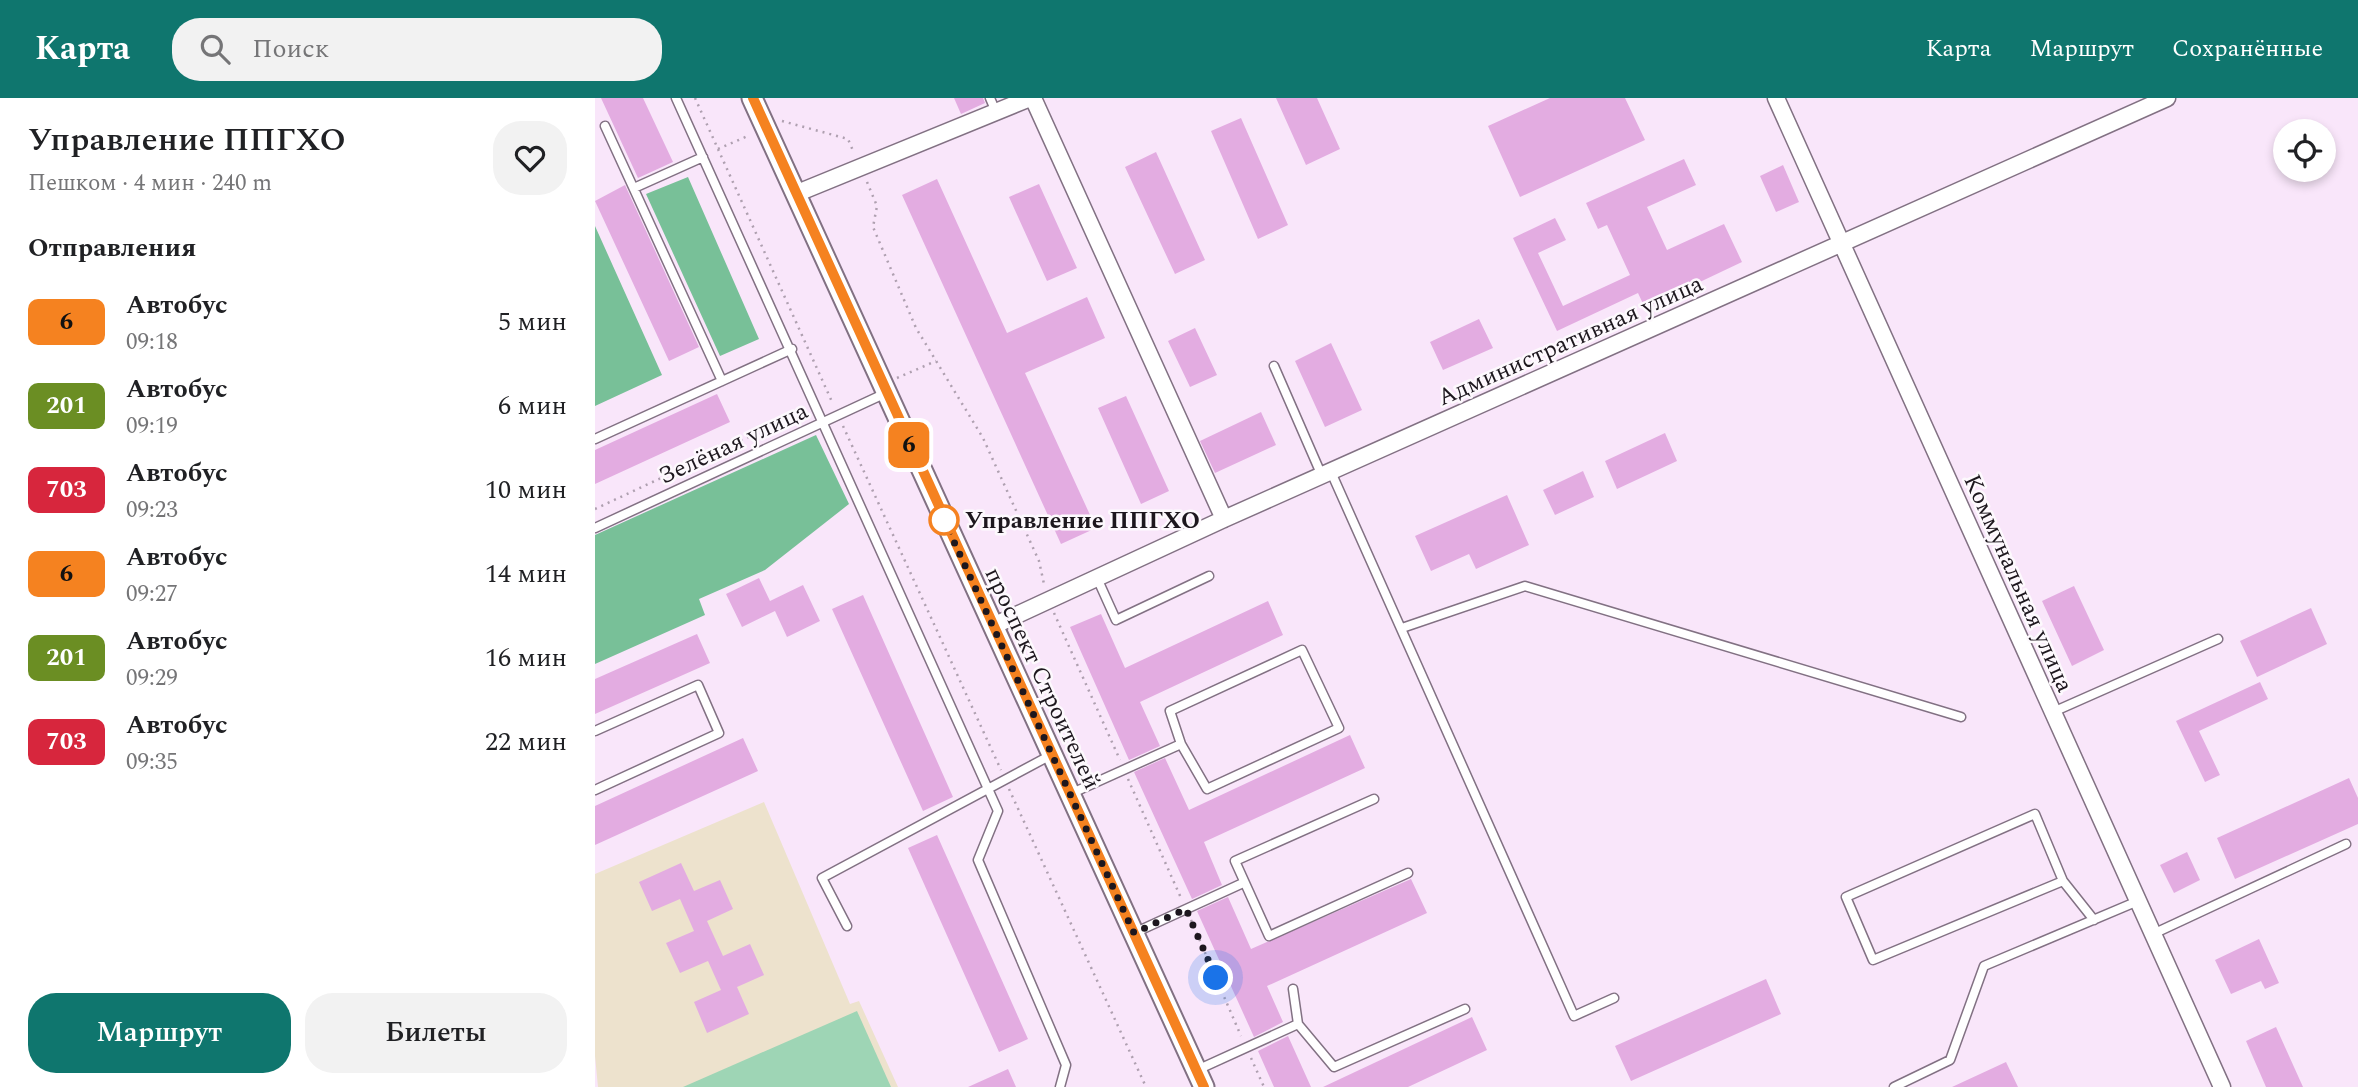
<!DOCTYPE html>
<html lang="ru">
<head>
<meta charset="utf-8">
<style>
  :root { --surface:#fff; --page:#f2f2f2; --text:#202124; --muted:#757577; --accent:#0f766e }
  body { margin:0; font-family:Spectral,serif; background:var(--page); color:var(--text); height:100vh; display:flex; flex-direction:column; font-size:26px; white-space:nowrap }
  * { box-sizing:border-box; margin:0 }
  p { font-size:23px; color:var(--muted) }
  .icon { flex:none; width:38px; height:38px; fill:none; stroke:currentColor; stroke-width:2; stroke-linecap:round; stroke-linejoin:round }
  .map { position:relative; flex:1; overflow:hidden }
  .drawer { display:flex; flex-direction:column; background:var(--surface); width:595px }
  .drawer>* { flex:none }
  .badge { padding:0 14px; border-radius:10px; font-size:24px; line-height:46px }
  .tools { position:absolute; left:1678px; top:21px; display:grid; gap:14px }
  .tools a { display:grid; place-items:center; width:63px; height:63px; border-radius:50%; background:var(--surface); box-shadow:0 4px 10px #0003; font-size:35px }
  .you { position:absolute; width:35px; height:35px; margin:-18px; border:5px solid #fff; border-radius:50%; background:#1a73e8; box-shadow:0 0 0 10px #1a73e833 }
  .map>.badge { position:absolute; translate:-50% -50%; box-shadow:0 0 0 4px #fff }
  h2 { padding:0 28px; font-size:26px; line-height:63px }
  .round { display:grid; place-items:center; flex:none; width:74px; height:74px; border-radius:28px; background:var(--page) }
  .summary { display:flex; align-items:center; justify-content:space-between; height:119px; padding:0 28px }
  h1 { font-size:33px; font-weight:600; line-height:52px }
  .primary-button { display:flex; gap:14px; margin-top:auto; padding:14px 28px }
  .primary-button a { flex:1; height:80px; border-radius:28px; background:var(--accent); color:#fff; font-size:28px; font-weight:600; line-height:80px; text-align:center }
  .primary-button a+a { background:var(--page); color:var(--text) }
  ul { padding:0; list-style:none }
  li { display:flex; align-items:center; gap:21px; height:84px; padding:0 28px }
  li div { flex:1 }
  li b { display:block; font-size:26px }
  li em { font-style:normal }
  li .badge { min-width:77px; font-weight:700; text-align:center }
  header { display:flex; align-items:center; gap:42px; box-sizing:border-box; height:98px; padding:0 35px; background:var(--accent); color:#fff }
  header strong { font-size:33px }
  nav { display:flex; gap:38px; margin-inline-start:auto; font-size:24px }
  .search { width:490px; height:63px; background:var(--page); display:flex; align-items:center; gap:18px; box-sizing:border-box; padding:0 24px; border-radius:28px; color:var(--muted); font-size:26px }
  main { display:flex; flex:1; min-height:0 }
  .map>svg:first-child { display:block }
  .education { fill:#ede2cd }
  .green { fill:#9ed5b5 }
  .forest { fill:#78c098 }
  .building { fill:#e3ace1 }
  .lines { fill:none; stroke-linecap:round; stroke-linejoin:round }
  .service-casing { stroke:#827183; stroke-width:11 }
  .minor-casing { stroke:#827183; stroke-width:19 }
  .tertiary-casing { stroke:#827183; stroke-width:23 }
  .path { stroke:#afa0b0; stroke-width:2.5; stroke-dasharray:2 5; stroke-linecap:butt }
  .service { stroke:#fff; stroke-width:8 }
  .minor { stroke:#fff; stroke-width:16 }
  .tertiary { stroke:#fff; stroke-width:19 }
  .line-casing { stroke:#fff; stroke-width:16 }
  .line { stroke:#f58220; stroke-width:10 }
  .walk { stroke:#1d171e; stroke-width:7; stroke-dasharray:0 12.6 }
  .stop-dot { fill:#fff; stroke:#f58220; stroke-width:3.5 }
  .labels { text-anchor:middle; stroke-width:5; stroke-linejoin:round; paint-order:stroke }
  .street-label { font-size:24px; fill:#1d171e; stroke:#fdf9fd }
  .stop-label { font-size:24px; font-weight:bold; fill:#1d171e; stroke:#fdf9fd; text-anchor:start }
</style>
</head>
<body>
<header>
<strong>Карта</strong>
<div class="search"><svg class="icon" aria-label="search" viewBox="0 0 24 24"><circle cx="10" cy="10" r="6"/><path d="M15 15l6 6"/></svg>Поиск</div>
<nav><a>Карта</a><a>Маршрут</a><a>Сохранённые</a></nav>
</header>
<main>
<section class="drawer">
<div class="summary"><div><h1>Управление ППГХО</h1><p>Пешком · 4 мин · 240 m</p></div><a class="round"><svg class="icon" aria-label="heart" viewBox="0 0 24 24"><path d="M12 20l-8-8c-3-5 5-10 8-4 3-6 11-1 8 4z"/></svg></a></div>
<h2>Отправления</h2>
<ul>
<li><span class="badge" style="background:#f58220;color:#111">6</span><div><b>Автобус</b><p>09:18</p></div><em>5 мин</em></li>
<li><span class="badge" style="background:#6b8e23;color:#fff">201</span><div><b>Автобус</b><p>09:19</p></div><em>6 мин</em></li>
<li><span class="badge" style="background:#d7263d;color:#fff">703</span><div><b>Автобус</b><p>09:23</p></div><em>10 мин</em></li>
<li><span class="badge" style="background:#f58220;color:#111">6</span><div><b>Автобус</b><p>09:27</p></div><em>14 мин</em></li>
<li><span class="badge" style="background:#6b8e23;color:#fff">201</span><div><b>Автобус</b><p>09:29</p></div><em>16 мин</em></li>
<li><span class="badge" style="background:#d7263d;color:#fff">703</span><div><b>Автобус</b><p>09:35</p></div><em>22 мин</em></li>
</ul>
<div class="primary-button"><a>Маршрут</a><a>Билеты</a></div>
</section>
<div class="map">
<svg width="1763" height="989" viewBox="0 0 1763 989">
  <rect width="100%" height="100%" fill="#f9e6fa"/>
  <path class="education" d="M169 704 255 906 264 903 303 989H3L0 958V776Z"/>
  <path class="green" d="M262 913 296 989H88Z"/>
  <path class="forest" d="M93 79 164 241 125 258 51 96Z
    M0 128 67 277 0 308Z
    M221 337 254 406 170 472 104 501 110 517 0 566V437Z"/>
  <path class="building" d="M6 0H48L78 64 43 80Z
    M359 0H388L390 5 366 16Z
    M681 0H722L745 51 711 67Z
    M955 0H1030L1050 42 925 99 893 28Z
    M646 20 693 127 663 141 616 33Z
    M561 54 610 162 580 176 530 69Z
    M1089 61 1101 87 1052 109 1072 152 1129 126 1147 164 1050 210 1043 195 962 233 918 140 960 120 971 142 943 155 968 208 1035 177 1012 127 1003 131 991 105Z
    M1188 67 1204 104 1181 114 1165 78Z
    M342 81 412 235 492 199 510 240 430 275 501 430 466 446 307 97Z
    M444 86 482 170 452 183 414 99Z
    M30 87 104 249 74 263 0 103Z
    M884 221 898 250 848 272 835 244Z
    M600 230 622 277 595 289 573 243Z
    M736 245 767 312 730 329 700 263Z
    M122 296 135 324 0 386V352Z
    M531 298 574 393 546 406 503 310Z
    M666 314 681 347 620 375 605 343Z
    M1070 335 1082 363 1022 391 1010 363Z
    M988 373 999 399 960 417 948 392Z
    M912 397 934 447 881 471 874 456 836 473 820 438Z
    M164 480 175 503 208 487 225 523 192 539 180 513 147 529 131 496Z
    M1479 488 1509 552 1477 568 1447 503Z
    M268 497 358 699 328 713 237 511Z
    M673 503 688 537 545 604 565 648 534 662 475 529 506 516 530 570Z
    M1716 510 1732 546 1662 579 1645 543Z
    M102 536 115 565 0 616V581Z
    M1665 584 1673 601 1604 633 1625 677 1610 684 1581 623Z
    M755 637 770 670 609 744 627 787 597 801 539 674 570 660 594 712Z
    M148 640 163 673 0 747V708Z
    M1754 680 1763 700V726L1640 781 1622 740Z
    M342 737 433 941 404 954 313 750Z
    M1592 754 1605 782 1579 795 1565 767Z
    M86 765 99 793 125 782 138 811 112 823 128 858 155 846 169 877 142 889 154 916 112 935 99 904 126 892 113 863 85 875 71 845 99 833 85 801 57 813 44 784Z
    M816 781 832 815 672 888 688 924 659 939 602 813 633 799 656 851Z
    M1664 841 1684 885 1670 891 1666 883 1636 896 1620 862Z
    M1171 881 1186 916 1036 983 1020 948Z
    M877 919 892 952 813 989H728Z
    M1681 929 1708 989H1671L1651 943Z
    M693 938 716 989H679L663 953Z
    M1411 964 1423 989H1357Z
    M413 971 421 989H373Z"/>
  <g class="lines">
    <g class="service-casing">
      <path id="service" d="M81 0 403 713 383 762 471 967 465 989
        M395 0 401 14
        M10 28 127 283
        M39 90 108 59
        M679 268 727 378
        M0 341 197 251
        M736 374 979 918 1019 900
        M0 430 291 295
        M502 480 521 522 614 478
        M807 530 930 488 1366 619
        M707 552 744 630 612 691 586 646 575 613Z
        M1458 614 1623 541
        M0 633 103 587 124 635 0 692
        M475 696 586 646
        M779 701 640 763 674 838 813 775
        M1468 783 1440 716 1251 799 1278 862 1468 783 1499 822
        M252 828 227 780 456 657
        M539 835 648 785
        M1558 836 1751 746
        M698 891 703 926 739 969 870 911
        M602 972 703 926
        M1299 989 1355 962 1389 868 1543 803"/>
    </g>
    <g class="minor-casing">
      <path id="minor" d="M438 0 629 421
        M1181 0 1627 989
        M200 96 435 0
        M398 528 629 421 1572 0"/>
    </g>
    <g class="tertiary-casing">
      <path id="tertiary" d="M157 0 609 989"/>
    </g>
    <path class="path" d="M100 0 238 306
      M187 23 253 41 259 55
      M123 51 155 37
      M272 84 282 108 278 129 321 230 388 340 444 463 449 486
      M302 280 341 263
      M248 328 406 672
      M0 411 209 313
      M459 515 525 662
      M533 681 586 800
      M414 691 551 989
      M596 822 646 938
      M656 960 669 989"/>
    <use href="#service" class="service"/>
    <use href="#minor" class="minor"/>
    <use href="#tertiary" class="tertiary"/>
  </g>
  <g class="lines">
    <g class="line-casing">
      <path id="line" d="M158 0 609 989"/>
    </g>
    <use href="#line" class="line"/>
    <path class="walk" d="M349 422 539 835 591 811 621 880"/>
  </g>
  <circle class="stop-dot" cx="349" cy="422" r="14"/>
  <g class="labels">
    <g class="street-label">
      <text transform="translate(975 242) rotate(-24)" y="8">Административная улица</text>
      <text transform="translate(138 345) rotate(-25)" y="8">Зелёная улица</text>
      <text transform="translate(1424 485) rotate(66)" y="8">Коммунальная улица</text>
      <text transform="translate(448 580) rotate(65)" y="8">проспект Строителей</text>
    </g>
    <g class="stop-label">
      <text x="370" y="430">Управление ППГХО</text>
    </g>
  </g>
</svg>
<div class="tools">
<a><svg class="icon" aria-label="locate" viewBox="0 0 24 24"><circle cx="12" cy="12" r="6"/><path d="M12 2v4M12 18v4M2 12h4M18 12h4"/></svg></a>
</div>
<div class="you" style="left:621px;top:880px"></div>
<b class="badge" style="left:314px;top:347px;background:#f58220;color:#111">6</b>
</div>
</main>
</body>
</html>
